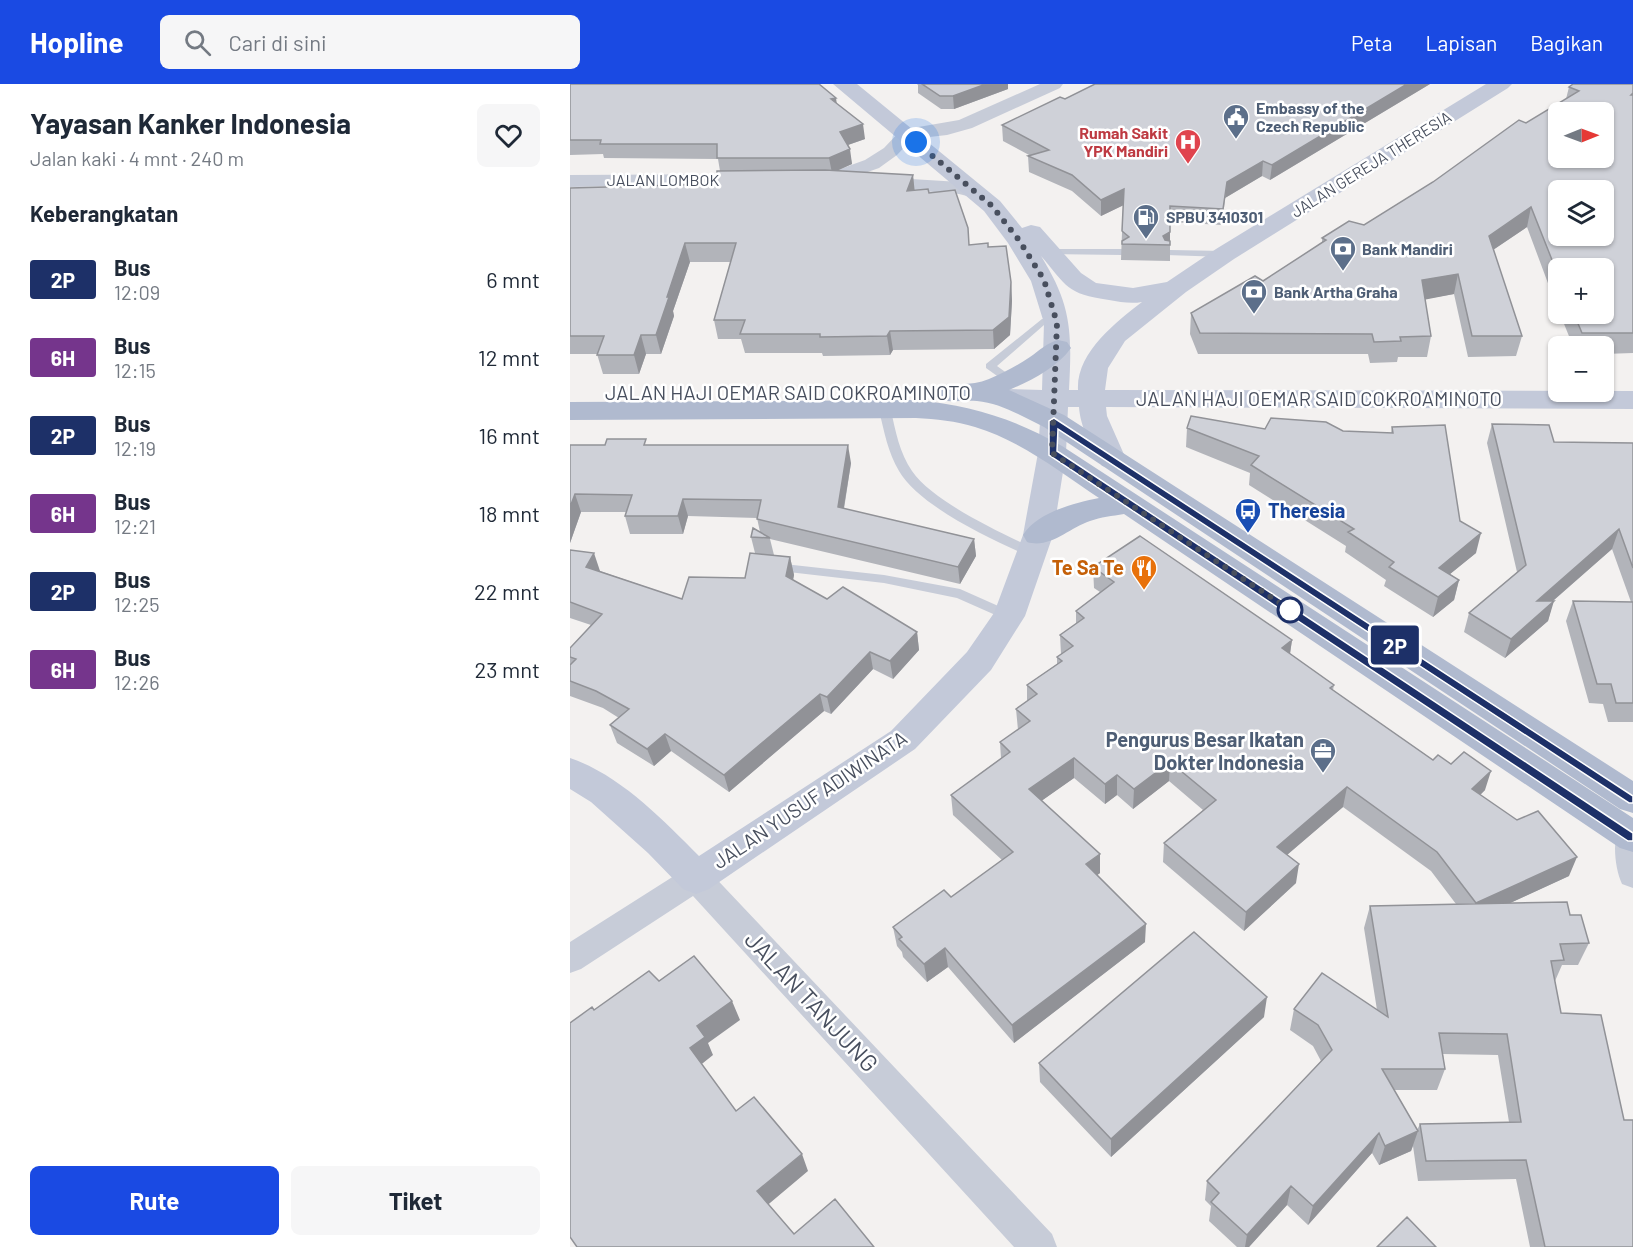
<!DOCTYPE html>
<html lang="id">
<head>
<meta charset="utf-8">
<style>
  :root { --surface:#fff; --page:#f6f6f7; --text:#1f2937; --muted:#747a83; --accent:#1a4ae3 }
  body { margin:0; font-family:Barlow,sans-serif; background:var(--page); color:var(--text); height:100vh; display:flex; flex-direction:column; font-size:22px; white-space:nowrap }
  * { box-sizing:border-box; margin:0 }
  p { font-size:20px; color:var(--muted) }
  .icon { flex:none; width:33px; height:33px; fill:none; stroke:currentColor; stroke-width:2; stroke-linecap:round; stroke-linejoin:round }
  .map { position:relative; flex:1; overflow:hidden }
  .sheet { display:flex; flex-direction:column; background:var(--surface); width:570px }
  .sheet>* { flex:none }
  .badge { padding:0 12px; border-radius:4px; font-size:21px; line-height:39px }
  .needle { width:39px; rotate:89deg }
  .controls { position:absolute; left:978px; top:18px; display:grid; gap:12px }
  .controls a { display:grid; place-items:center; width:66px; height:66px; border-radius:9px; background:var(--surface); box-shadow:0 2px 4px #0004; font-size:30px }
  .you { position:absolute; width:30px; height:30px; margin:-15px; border:4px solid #fff; border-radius:50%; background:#1a73e8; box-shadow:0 0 0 9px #1a73e833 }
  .map>.badge { position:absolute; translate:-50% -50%; box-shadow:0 0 0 3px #fff }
  h2 { padding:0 30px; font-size:22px; line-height:54px }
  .round { display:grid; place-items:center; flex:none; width:63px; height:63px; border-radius:9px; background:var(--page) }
  .head { display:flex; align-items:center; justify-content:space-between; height:102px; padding:0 30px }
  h1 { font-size:28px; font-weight:700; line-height:45px }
  .cta { display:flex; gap:12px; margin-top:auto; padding:12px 30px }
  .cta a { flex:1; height:69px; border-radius:9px; background:var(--accent); color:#fff; font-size:24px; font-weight:700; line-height:69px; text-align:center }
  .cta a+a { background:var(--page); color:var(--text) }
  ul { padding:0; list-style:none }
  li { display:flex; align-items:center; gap:18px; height:78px; padding:0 30px }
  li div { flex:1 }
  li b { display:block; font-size:22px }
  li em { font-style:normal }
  li .badge { min-width:66px; font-weight:700; text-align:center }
  header { display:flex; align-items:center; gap:36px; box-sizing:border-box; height:84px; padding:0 30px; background:var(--accent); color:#fff }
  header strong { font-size:28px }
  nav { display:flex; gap:33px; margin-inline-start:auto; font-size:21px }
  .search { width:420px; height:54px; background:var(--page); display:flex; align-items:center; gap:15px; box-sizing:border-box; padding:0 21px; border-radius:9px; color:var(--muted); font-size:22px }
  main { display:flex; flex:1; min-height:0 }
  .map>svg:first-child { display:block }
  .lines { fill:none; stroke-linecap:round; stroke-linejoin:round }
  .lane { fill:#c7ccd8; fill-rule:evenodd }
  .street { fill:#c7ccd8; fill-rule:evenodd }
  .secondary { fill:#c3c9d9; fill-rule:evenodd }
  .primary { fill:#b0bacf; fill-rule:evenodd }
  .wall { fill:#b2b4ba; fill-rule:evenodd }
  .shaded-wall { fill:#919297 }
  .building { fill:#cfd1d8; stroke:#919297; stroke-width:1.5; fill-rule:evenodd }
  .line { fill:#1d3068; stroke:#fff; stroke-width:1.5 }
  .walk { stroke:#484f5e; stroke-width:6; stroke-dasharray:0 10.8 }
  .stop-dot { fill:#fff; stroke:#1d3068; stroke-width:3 }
  .labels { text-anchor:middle; stroke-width:5; stroke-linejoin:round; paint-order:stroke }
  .far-service-label { font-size:16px; font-weight:bold; fill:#4e5e75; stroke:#fff; text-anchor:start }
  .far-health-label { font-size:16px; font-weight:bold; fill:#be3a42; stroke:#fff; text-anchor:end }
  .far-street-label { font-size:16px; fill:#484f5e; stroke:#fff }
  .street-label { font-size:20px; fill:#484f5e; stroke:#fff }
  .transit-label { font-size:20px; font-weight:bold; fill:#164399; stroke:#fff; text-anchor:start }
  .food-label { font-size:20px; font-weight:bold; fill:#c56008; stroke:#fff; text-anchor:end }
  .service-label { font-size:20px; font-weight:bold; fill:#4e5e75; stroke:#fff; text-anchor:end }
  .near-street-label { font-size:24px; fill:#484f5e; stroke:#fff }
</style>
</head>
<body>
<header>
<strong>Hopline</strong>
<div class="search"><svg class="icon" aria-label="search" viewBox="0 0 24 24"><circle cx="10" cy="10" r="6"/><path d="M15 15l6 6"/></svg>Cari di sini</div>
<nav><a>Peta</a><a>Lapisan</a><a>Bagikan</a></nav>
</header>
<main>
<section class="sheet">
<div class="head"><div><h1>Yayasan Kanker Indonesia</h1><p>Jalan kaki · 4 mnt · 240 m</p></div><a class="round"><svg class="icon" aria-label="heart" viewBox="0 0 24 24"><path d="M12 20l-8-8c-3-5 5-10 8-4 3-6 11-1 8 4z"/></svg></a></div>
<h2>Keberangkatan</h2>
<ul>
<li><span class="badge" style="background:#1d3068;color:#fff">2P</span><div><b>Bus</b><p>12:09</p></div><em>6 mnt</em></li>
<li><span class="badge" style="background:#75358c;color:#fff">6H</span><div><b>Bus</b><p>12:15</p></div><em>12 mnt</em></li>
<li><span class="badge" style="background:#1d3068;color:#fff">2P</span><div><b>Bus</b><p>12:19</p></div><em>16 mnt</em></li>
<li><span class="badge" style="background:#75358c;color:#fff">6H</span><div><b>Bus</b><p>12:21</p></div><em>18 mnt</em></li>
<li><span class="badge" style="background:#1d3068;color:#fff">2P</span><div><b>Bus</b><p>12:25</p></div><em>22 mnt</em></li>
<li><span class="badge" style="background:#75358c;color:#fff">6H</span><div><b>Bus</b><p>12:26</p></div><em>23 mnt</em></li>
</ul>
<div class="cta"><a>Rute</a><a>Tiket</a></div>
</section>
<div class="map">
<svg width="1063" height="1163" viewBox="0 0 1063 1163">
  <rect width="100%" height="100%" fill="#f3f1f0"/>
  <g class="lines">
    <path class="lane" d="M481 165H552L557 168 552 171 477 170 476 168Z
      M600 166 655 167 660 170 655 173 596 171 595 169Z
      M472 235 487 236 492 239 487 242 474 241 427 282 445 295V299H437L416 284V280Z
      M315 322 321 326C325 346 330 370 342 387 363 418 433 450 467 466L469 469 467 472H459C422 456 349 422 329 387 318 369 314 347 309 326Z
      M205 479 314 491 390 505 444 529 446 532 439 537 387 514 314 499 201 486 199 483Z"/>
    <path class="street" d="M470 0H493L490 4 402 44 377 51 342 55 327 71 309 84 258 102 251 100 249 96 251 92 295 76 314 64 331 46 389 36Z
      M183 90 190 92 192 96 190 100 0 103V91Z
      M308 93 390 98 412 104 415 108 412 112 405 114 389 110 301 103 299 99 301 95Z
      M1060 739 1063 740V804L1052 800C1045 785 1042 758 1049 742Z
      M126 781 137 785 482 1150 487 1163H444L123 812 11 885 0 889V858L115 785Z"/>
    <path class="secondary" d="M263 0H287L430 117 452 144 461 141 470 143 511 189 526 199 563 204 597 198 646 165 916 0H942L938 4 664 175 616 208 555 257 538 284 535 306 1063 307V325L536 323 537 332 556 375 552 382 542 384 532 382C522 366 510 342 509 323H498L496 369 483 451 455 532 421 586 345 665 139 805 126 810 113 805 78 769 21 718 0 705V674C50 691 92 735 129 772L321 647 397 568 424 529 453 451 468 369 471 323H435L425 320 421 314 425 308 435 305 472 306 474 239 461 197 438 159 414 127ZM471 172C497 202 496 210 539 216 550 218 561 220 572 218 546 238 506 269 508 306H499C502 248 502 222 471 172Z"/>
    <path class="primary" d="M488 256 497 258 501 264C487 284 460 297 439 306L494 331 1063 697V729L1050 725 474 343C453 333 431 319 407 317 392 316 378 319 363 315L359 309 363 303C382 298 400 303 419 295 433 289 447 282 460 273 470 266 477 259 488 256Z
      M346 316C400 321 445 335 492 362L1063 734V768L1050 764 554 430C542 432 531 433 520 437 499 444 480 465 457 458L453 451C467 428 505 419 529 414 490 388 451 357 405 343 386 337 366 335 346 334L0 336V318Z"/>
  </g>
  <path class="wall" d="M0 0 267 20 295 55 278 61 282 80 266 87 343 91 344 106 359 109 399 161 418 163 441 198 442 217 440 251 424 265 323 266 320 271 253 272 252 269H175L171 255H148L144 236 161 178H120L103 227 104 232 91 270H76L69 290H33L27 270H0V104L147 100 150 87 148 75 34 74 33 70 0 71Z
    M347 0H438V5L384 25H371L348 9V1Z
    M860 0 700 96 692 92 655 114 652 141 600 138V177L551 176 553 121 531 132 502 107 459 88 458 72H461L433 57 432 41 495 15Z
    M1063 0V269L1034 270V262H1003L990 230H1034L988 184V226L957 143 923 166 952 252 946 272 898 273 884 210 855 215 861 252 857 273H828L827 278 800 279 798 270H628L620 250 621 229 693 197 752 159V154L794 141 996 15 999 3Z
    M922 340 984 358 1063 359V638H1038L1033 620 1019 619 996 537 1003 517 1061 518 1042 465 983 517 978 537 935 574 894 548 899 529 947 488 917 359Z
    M822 343 890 437 906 469 880 490 889 496 884 516 863 533 814 502 816 496 775 468 776 462 679 401 680 389 616 363 617 344 821 349Z
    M0 361H78L281 379 274 425 404 455 406 472 390 500 200 455 204 471 220 473 224 491 223 496 257 515 347 548 349 566 323 595 303 585 261 630 254 627 159 708 101 667 84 682 47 659 40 641 49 634 33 624 0 612V564L21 541 0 534V466L30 487 112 515 175 494 185 469 181 453 190 448 187 434 118 432 113 450H60L55 432 56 428H11L0 459Z
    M523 483 722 556 720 570 764 601 763 606 863 676 915 706 910 711 999 792 940 819 1000 831 1019 859 1008 881H992L985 897 991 929 1063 1163H960L946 1095 848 1097 843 1062 841 1067 809 1081 802 1069 738 1141 717 1121 679 1163H667L639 1137 641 1122 635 1116 637 1097 751 977 743 962 720 946 724 925 807 926 794 844 800 822 886 820 861 787 773 723 717 771 726 799 674 847 593 778 594 759 633 726 599 697 563 725 547 711 535 720 504 694 471 717 530 789 527 791 575 858 444 959 378 883 357 898 333 873 332 868 327 862 323 843 381 813 432 776 383 731 381 711 431 674 430 658 448 646 446 625 457 617V601L487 580V573L491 570 490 551 506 540V527L530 508 524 504ZM873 970 928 971 939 1038 850 1040 847 1046 824 1006H867L875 985Z
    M694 933 541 1073 470 998 469 979Z"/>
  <path class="shaded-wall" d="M416 0H438V5L384 25 383 12Z
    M837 0H860L700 96 702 81Z
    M266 14 268 28 261 15Z
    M293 40 295 55 272 63 270 48Z
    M280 65 282 80 262 89 259 74Z
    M693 77 692 92 655 114 652 141 657 98Z
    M343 91 345 110 337 107Z
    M554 105V121L531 132V116Z
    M961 123 957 143 914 172 919 152Z
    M600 148V161H593V152Z
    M115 159 120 178 103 227 104 232 91 270 86 251 97 213Z
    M888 190 884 210 848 217 852 196Z
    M441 198 442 217 440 251 424 265 423 246Z
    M320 247 323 266 320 271 317 252Z
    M71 251 76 270 69 290 64 271Z
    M278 361 281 379 271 441 268 423Z
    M5 410 11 428 0 459V423Z
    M113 415 118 432 113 450 108 432Z
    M1049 445 1042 465 961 536 967 517Z
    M911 449 906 469 864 503 869 484Z
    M404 455 406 472 390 500 388 483Z
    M24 469 30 487 22 500 16 483Z
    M220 473 224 491 220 510 216 492Z
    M889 496 884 516 863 533 868 513Z
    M984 517 978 537 935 574 941 555Z
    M347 548 349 566 323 595 320 577Z
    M722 556 719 576 712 564Z
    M300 568 303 585 261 630 257 613Z
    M250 610 254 627 159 708 154 691Z
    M95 650 101 667 84 682 77 665Z
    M504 674V694L460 725 459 705Z
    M600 678 599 697 563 725 564 705Z
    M921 687 915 706 896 725 902 705Z
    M547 691V711L535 720V700Z
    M777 703 773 723 704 782 707 763Z
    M530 770V789L517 799 516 780Z
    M1007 773 999 792 899 838 906 819Z
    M729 780 726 799 674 847 676 828Z
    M576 840 575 858 444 959 442 941Z
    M375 864 378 883 357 898 354 880Z
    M697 913 694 933 541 1073V1055Z
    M162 917 170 936 138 959 143 971 128 983 120 964 127 942Z
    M848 1047 841 1067 809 1081 815 1062Z
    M809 1049 802 1069 738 1141 743 1122Z
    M232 1070 238 1087 194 1124 187 1107Z
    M721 1102 717 1121 679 1163H675L677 1151Z"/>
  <path class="building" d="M0 0H249L266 14 261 15 293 40 270 48 280 65 259 74H147V60H30L31 56H0Z
    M352 0H416L383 12H370Z
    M525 0H837L702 81 693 77 657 98 653 125 600 122V148L593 152 595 156 600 157V161L552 160V157L559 153 552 147 554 105 531 116 502 91 458 72 479 66 432 41 490 13 495 15Z
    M1003 0H1063V9L1061 11H1063V249H1012L1004 230H1034V184H988V191L961 123 919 152 952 252H902L888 190 852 196 861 252 830 253 831 257 804 258 802 250 630 249 621 229 685 192 693 197 756 156 752 154 779 137 794 141 863 98 949 36 956 39 1009 7 999 3ZM988 28H1034V74H988ZM988 106H1034V152H988Z
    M255 86 343 91 337 107 358 105 359 109 385 106 398 144 399 161 418 159V163L436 162 441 198 439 233 423 246 320 247 317 252 250 253V250H170L175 236H144L166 159H115L97 213H99L86 251H71L64 271H27L34 252H0V104L147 100V87Z
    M621 332 695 345 701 334 756 338 773 347 823 349 822 343 875 341 890 437 911 449 869 484 889 496 868 513 819 483 824 478 778 448 784 445 681 381 689 372 617 344Z
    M922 340 979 341 984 358 1063 359V484L1049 445 967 517H984L941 555 899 529 956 481Z
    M37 355H76L74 361H278L268 423 404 455 388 483 187 435 191 416 113 415 108 432H55L62 411 5 410 0 423V361H35Z
    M183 444 200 454 181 453Z
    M570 452 722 556 712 564 764 601 760 604 863 676 868 671 881 680 894 668 921 687 902 705 947 736 968 727 1007 773 906 819 867 768 777 703 707 763 729 780 676 828 594 759 646 716 600 678 564 705 547 691 535 700 504 674 459 705 530 770 516 780 576 840 442 941 375 864 354 880 329 855 332 853 323 843 374 806 381 813 443 768 381 711 440 668 430 658 460 637 446 625 467 610 457 601 492 577 487 573 503 562 490 551 514 534 506 527 544 498 523 483Z
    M0 466 24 469 16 483 112 515 119 493 175 494 180 469 220 473 216 492 257 515 273 503 347 548 320 577 300 568 257 613 250 610 154 691 95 650 77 665 40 641 59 625 26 607 0 597V581L6 575 0 573V564L32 530 0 518Z
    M1003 517 1063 518V619H1046L1041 600H1027Z
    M997 818 1000 831H1011L1019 859 990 860 994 876 981 877 991 929 1031 931 1054 1036H1063V1163H975L956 1076 856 1077 850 1040 951 1038 937 950 869 949 875 985H812L848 1047 815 1062 809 1049 743 1122 721 1102 677 1151 641 1118 649 1109 637 1097 762 966 748 941 724 925 752 889 818 933 800 822Z
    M624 848 697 913 541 1055 469 979Z
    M124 872 162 917 127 942 135 953 120 964 166 1027 184 1013 232 1070 187 1107 224 1150 265 1115 304 1163H7L0 1153V939L22 923 24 926 79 887 89 897Z
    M837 1133 866 1163H807Z"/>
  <path class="line" d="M484 334 1063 712V719H1059L488 345 487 367 1063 749V757H1058L479 371V337Z"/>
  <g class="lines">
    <path class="walk" d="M346 58 422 122 449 156 474 196 487 239 482 369 728 531 720 526"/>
  </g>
  <defs>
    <g id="civic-pin" transform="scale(1.35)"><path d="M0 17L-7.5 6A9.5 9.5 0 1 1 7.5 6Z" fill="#5c6f8a" stroke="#fff"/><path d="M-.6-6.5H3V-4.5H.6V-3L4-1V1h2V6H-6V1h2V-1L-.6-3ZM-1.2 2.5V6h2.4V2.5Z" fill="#fff"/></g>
    <g id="hospital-pin" transform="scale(1.35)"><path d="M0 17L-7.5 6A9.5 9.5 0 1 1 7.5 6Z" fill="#e0444e" stroke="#fff"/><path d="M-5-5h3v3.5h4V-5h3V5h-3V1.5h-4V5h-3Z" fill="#fff"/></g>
    <g id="fuel-pin" transform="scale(1.35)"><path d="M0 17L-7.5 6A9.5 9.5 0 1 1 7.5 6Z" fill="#5c6f8a" stroke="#fff"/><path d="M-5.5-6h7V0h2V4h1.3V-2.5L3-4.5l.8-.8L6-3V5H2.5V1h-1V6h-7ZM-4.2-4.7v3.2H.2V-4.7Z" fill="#fff"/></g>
    <g id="bank-pin" transform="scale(1.35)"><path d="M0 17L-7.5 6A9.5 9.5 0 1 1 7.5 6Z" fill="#5c6f8a" stroke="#fff"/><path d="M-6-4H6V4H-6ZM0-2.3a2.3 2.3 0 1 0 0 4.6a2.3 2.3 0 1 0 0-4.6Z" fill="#fff"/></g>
    <g id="bus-pin" transform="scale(1.35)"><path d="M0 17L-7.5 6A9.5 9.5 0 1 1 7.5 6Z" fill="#1a4fb4" stroke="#fff"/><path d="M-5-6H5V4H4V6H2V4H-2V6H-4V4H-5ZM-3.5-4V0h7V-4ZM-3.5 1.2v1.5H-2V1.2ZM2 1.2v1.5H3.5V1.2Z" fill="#fff"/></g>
    <g id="restaurant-pin" transform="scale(1.35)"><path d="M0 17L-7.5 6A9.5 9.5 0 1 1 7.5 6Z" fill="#e8710a" stroke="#fff"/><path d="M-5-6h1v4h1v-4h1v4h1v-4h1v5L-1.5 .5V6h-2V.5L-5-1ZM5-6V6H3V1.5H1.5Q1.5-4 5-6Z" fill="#fff"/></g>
    <g id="office-pin" transform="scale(1.35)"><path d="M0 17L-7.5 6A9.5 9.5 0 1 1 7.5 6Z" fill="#5c6f8a" stroke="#fff"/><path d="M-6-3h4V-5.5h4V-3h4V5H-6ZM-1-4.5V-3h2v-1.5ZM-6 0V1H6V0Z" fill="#fff"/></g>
  </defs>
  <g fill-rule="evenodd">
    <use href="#civic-pin" x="666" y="33"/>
    <use href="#hospital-pin" x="618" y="58"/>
    <use href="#fuel-pin" x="576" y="133"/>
    <use href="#bank-pin" x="773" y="165"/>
    <use href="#bank-pin" x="684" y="208"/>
    <use href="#bus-pin" x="678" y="427"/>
    <use href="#restaurant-pin" x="574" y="484"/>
    <use href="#office-pin" x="753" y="667"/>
  </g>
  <circle class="stop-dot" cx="720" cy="526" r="12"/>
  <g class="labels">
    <g class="far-service-label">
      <text x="686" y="30">Embassy of the<tspan x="686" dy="18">Czech Republic</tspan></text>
      <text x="596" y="139">SPBU 3410301</text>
      <text x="792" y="171">Bank Mandiri</text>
      <text x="704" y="214">Bank Artha Graha</text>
    </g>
    <g class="far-health-label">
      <text x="598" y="55">Rumah Sakit<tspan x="598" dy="18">YPK Mandiri</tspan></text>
    </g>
    <g class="far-street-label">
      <text transform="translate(801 80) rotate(-32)" y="6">JALAN GEREJA THERESIA</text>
      <text x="93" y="102">JALAN LOMBOK</text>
    </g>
    <g class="street-label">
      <text x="218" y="316">JALAN HAJI OEMAR SAID COKROAMINOTO</text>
      <text x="749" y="322">JALAN HAJI OEMAR SAID COKROAMINOTO</text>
      <text transform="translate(240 716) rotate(-34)" y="7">JALAN YUSUF ADIWINATA</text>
    </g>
    <g class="transit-label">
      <text x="698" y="434">Theresia</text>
    </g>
    <g class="food-label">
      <text x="554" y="491">Te Sa Te</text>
    </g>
    <g class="service-label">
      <text x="734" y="663">Pengurus Besar Ikatan<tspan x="734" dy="23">Dokter Indonesia</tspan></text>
    </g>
    <g class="near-street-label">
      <text transform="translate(241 918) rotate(47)" y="8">JALAN TANJUNG</text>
    </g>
  </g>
</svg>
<div class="controls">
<a><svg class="needle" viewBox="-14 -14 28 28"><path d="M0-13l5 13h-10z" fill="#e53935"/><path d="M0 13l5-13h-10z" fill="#747a83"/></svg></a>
<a><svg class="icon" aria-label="layers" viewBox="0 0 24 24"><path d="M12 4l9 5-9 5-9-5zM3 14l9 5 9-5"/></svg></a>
<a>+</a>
<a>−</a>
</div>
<div class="you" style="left:346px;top:58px"></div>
<b class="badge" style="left:825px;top:561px;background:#1d3068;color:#fff">2P</b>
</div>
</main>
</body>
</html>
